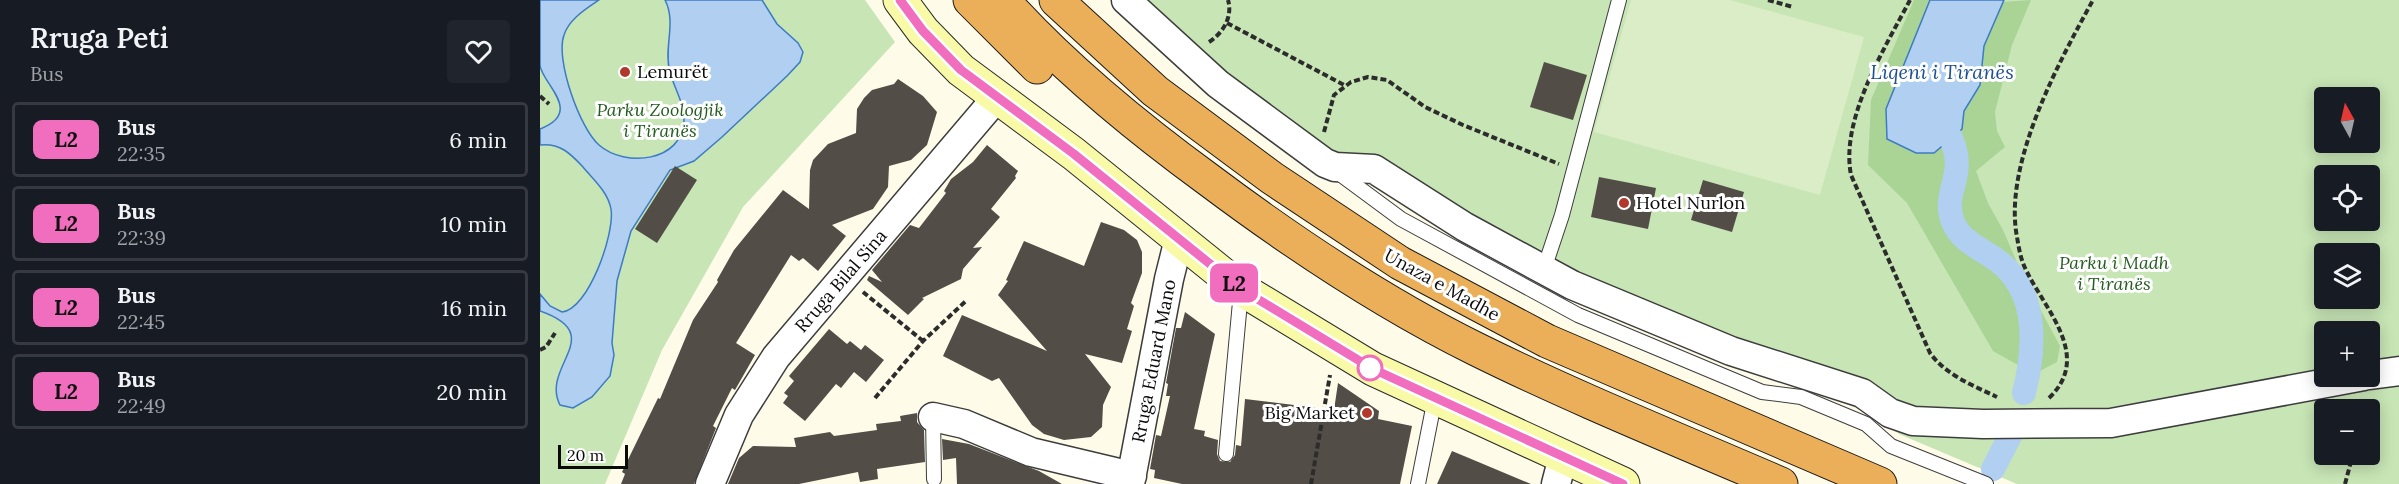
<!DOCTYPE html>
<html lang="en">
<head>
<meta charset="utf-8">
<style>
  :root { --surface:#171b24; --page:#20242c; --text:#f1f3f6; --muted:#9ea1a6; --line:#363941 }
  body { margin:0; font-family:Lora,serif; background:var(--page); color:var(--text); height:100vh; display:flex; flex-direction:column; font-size:22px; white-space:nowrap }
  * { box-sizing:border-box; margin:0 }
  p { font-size:20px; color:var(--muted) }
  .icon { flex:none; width:33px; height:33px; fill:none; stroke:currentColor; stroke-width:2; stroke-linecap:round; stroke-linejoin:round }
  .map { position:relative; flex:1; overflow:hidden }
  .sheet { display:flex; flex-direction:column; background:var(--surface); width:540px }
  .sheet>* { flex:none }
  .badge { padding:0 12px; border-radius:9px; font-size:21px; line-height:39px }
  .needle { width:39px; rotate:352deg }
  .controls { position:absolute; left:1774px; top:87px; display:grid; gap:12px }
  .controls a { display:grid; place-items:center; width:66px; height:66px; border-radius:6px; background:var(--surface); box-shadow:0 3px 15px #0003; font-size:30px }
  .scale { position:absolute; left:18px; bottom:15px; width:70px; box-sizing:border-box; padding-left:6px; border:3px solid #0a0a0a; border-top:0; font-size:16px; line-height:21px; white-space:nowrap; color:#0a0a0a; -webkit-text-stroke:4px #fff; paint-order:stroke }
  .map>.badge { position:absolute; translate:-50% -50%; box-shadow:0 0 0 3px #fff }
  .round { display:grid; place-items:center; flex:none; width:63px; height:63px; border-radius:6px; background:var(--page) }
  .head { display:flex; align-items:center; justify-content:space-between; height:102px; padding:0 30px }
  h1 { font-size:28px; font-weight:600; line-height:45px }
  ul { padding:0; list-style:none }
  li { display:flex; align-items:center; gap:18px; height:75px; margin:0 12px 9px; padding:0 18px; border:3px solid var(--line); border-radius:6px }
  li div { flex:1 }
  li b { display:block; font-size:22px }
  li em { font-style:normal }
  li .badge { min-width:66px; font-weight:700; text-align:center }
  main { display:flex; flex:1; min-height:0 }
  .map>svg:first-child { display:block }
  .green { fill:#c7e5b5; fill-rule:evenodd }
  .forest { fill:#a9d496 }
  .pitch { fill:#daedc6 }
  .water { fill:#b1d0f1; stroke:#3d7bc3; stroke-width:1.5 }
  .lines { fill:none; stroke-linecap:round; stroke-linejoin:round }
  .canal { stroke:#b1d0f1; stroke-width:24 }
  .building { fill:#524d47 }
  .lane-casing { stroke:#3d3d3d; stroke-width:16 }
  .street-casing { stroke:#3d3d3d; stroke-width:31 }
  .secondary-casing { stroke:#2c2c2c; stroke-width:35 }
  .highway-casing { stroke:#1b1b1b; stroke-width:35 }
  .path { stroke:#2c2c2c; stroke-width:4; stroke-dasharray:6 3; stroke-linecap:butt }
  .lane { stroke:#fff; stroke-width:14 }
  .street { stroke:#fff; stroke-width:28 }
  .secondary { stroke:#f8faa7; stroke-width:33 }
  .highway { stroke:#ebaf59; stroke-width:33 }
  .line-casing { stroke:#fff; stroke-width:14 }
  .line { stroke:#f06ebd; stroke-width:9 }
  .poi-dot { fill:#b0382c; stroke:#fff; stroke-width:2 }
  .stop-dot { fill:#fff; stroke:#f06ebd; stroke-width:3 }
  .labels { text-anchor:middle; stroke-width:6; stroke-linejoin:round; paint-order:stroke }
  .poi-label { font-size:18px; fill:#0a0a0a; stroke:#fff; text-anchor:start }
  .park-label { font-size:18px; font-style:italic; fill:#245c20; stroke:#fff }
  .street-label { font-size:18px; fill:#0a0a0a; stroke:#fff }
  .water-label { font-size:20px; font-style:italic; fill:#1d4f92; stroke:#fff }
</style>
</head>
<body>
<main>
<section class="sheet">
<div class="head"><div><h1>Rruga Peti</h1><p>Bus</p></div><a class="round"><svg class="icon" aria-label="heart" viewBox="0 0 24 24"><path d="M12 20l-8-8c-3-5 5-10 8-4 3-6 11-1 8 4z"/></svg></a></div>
<ul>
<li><span class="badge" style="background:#f06ebd;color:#111">L2</span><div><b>Bus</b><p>22:35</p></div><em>6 min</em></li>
<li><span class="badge" style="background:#f06ebd;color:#111">L2</span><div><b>Bus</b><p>22:39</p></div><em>10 min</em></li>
<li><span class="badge" style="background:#f06ebd;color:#111">L2</span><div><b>Bus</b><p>22:45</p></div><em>16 min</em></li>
<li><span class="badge" style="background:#f06ebd;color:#111">L2</span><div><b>Bus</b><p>22:49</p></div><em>20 min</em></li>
</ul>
</section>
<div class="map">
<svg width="1859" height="484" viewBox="0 0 1859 484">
  <rect width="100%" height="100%" fill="#fefce8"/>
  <path class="green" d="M0 0H325L355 42 203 207 122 350 65 484H0Z
    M589 0H1859V484H1477L1359 434 1333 415 1258 383 1221 376 1158 347 797 159ZM1785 98H1830V142H1785ZM1785 176H1830V220H1785ZM1785 254H1830V298H1785ZM1785 332H1830V376H1785ZM1785 410H1830V454H1785Z"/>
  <path class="forest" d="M1374 0H1390L1346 109 1347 139 1376 153H1394L1422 129 1424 111 1440 85 1444 46 1463 2 1491 0 1472 45 1455 112 1457 131 1465 147 1436 171 1448 203 1463 230 1485 281 1520 346 1517 362 1498 372 1478 365 1453 351 1367 203 1328 165 1331 100Z"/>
  <path class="pitch" d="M1091 0H1190L1324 37 1280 195 1054 132Z"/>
  <path class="water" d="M0 0H59C46 9 29 19 24 35 15 59 40 129 59 145 85 168 143 162 144 120 144 102 134 88 130 72 123 48 137 23 125 0H222L237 24 258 43 263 52 260 62 247 76 182 137 154 161 130 170 91 231 77 281 72 343 74 355 70 376 52 397 33 408 20 405C0 366 69 335 0 311V294L10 306 22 312C48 310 75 234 71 209 68 192 53 179 43 167 30 153 20 143 0 145V129C45 112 1 83 0 65 0 44 0 22 0 0Z
    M1390 0H1464L1444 46 1440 85 1424 111 1422 129 1394 153H1376L1347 139 1346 109Z"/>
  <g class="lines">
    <path class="canal" d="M1411 138C1428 177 1401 191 1413 222 1421 242 1442 249 1458 261 1499 292 1495 349 1484 393
      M1453 469 1470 436"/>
  </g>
  <path class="building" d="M1004 62 1047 75 1033 120 990 107Z
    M358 79 383 96 397 112 387 145 371 160 349 166 348 187 333 209 292 225 306 236 278 271 263 258 259 261 251 255 196 343 215 355 195 390 192 388 173 426 176 428 154 484H81L85 474 82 472 118 398 120 399 153 320 178 282 177 280 194 250 243 190 269 209 270 170 273 160 288 144 316 133 317 109 324 98 332 90 354 84Z
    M447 145 478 171 475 176 476 178 451 209 460 217 433 248 442 247 423 269 421 279 382 298 384 299 368 315 327 280 329 276 342 282 332 270 370 225 379 228 406 193 404 191 411 179 433 162Z
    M135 166 157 180 117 243 95 229Z
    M1059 177 1116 188 1108 229 1051 217Z
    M1163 180 1204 192 1192 232 1151 220Z
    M561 222 584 230 597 240 602 252V273L591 303 594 306 587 329 592 331 582 363 545 354 571 387 563 405 562 427 551 437 524 440 504 434 492 425 459 378 452 381 403 356 422 315 507 351 458 295 468 281 466 280 484 241 544 266Z
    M645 312 675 334 654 429 665 431 664 436 678 440 677 454 680 461 690 462 695 455 696 445 701 446 705 399 794 410 798 383 839 411 838 419 872 426 860 484H642L614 478 615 470 610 469 616 435 621 436 630 396H626L628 384 626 383 636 328H641Z
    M289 329 307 344 310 341 321 350 325 345 344 360 326 382 314 372 301 388 296 384 265 421 243 403 248 396 244 393 254 381 249 376Z
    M377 413V422L384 430 385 462 337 469 338 479 320 482 318 472 259 484H188L199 458 213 446 256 447 254 438 290 432 294 436 337 430 336 424 361 421 360 416Z
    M402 439 429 444 499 471 522 484H417L416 458 403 460Z
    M912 451 936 461 991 484H897Z"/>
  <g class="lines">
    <g class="lane-casing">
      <path id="lane" d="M796 171 861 219 1038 315 1222 392 1261 397 1326 424 1351 446 1446 484
        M1003 272 1022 215 1079 0
        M393 417 394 479
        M686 454 701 291
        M878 484 895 398"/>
    </g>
    <g class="street-casing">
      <path id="street" d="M586 0 678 84 785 163 795 167 834 169 925 227 1032 285 1191 351 1322 393 1350 413 1373 421 1443 424 1571 423 1824 376
        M1830 375 1859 371
        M393 417 424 424 491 452 592 476
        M170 484 199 415 236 357 458 96
        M590 484 629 279 639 239
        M1016 484 1023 457"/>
    </g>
    <g class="secondary-casing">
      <path id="secondary" d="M360 0 383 31 421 70 534 154 701 289 833 369 1083 484"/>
    </g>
    <g class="highway-casing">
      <path id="highway" d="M430 0 497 67
        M463 0C524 68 595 126 669 180 753 243 841 302 936 349 1035 398 1139 440 1241 484
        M516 0 615 91 732 178 860 263 1007 341 1340 484"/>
    </g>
    <path class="path" d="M1228 0 1253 7
      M1370 0C1345 48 1300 119 1311 175L1390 353C1406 375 1432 385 1457 397
      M687 23 806 86
      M669 42C683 33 693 17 688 0
      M0 96 9 104
      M784 132 794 95 811 82 828 77 847 80 885 107 923 125 1019 164
      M323 292 383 341
      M0 350 6 347 15 333
      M335 398 383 341 427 300
      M1509 398C1552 357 1507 312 1487 272 1481 261 1479 249 1477 237 1463 164 1519 62 1553 0
      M1826 410 1828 401
      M771 484 790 375
      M1805 484 1813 454"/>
    <use href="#lane" class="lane"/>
    <use href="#street" class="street"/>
    <use href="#secondary" class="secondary"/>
    <use href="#highway" class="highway"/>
  </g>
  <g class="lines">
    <g class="line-casing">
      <path id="line" d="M360 0 383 31 421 70 534 154 701 289 833 369 1083 484"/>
    </g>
    <use href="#line" class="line"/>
  </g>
  <g class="poi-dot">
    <circle cx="85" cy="72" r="6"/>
    <circle cx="1084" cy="203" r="6"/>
    <circle cx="827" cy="413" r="6"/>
  </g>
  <circle class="stop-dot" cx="830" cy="368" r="12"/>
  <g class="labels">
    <g class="poi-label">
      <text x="97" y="78">Lemurët</text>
      <text x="1096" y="209">Hotel Nurlon</text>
      <text x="815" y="419" text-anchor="end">Big Market</text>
    </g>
    <g class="park-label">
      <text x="120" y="116">Parku Zoologjik<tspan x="120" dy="21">i Tiranës</tspan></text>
      <text x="1574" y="269">Parku i Madh<tspan x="1574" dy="21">i Tiranës</tspan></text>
    </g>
    <g class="street-label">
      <text transform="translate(301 281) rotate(-49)" y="6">Rruga Bilal Sina</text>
      <text transform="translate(902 285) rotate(29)" y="6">Unaza e Madhe</text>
      <text transform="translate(614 361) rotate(-79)" y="6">Rruga Eduard Mano</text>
    </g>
    <g class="water-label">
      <text x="1402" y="79">Liqeni i Tiranës</text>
    </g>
  </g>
</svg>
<div class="controls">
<a><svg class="needle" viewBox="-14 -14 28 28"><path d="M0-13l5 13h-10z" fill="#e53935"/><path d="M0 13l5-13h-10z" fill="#9ea1a6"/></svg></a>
<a><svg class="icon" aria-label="locate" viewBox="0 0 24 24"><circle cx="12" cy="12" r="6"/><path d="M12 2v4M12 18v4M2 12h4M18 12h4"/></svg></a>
<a><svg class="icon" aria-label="layers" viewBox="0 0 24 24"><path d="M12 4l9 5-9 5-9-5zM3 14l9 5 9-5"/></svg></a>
<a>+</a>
<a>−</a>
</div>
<div class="scale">20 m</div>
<b class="badge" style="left:694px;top:283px;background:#f06ebd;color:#111">L2</b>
</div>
</main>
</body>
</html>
